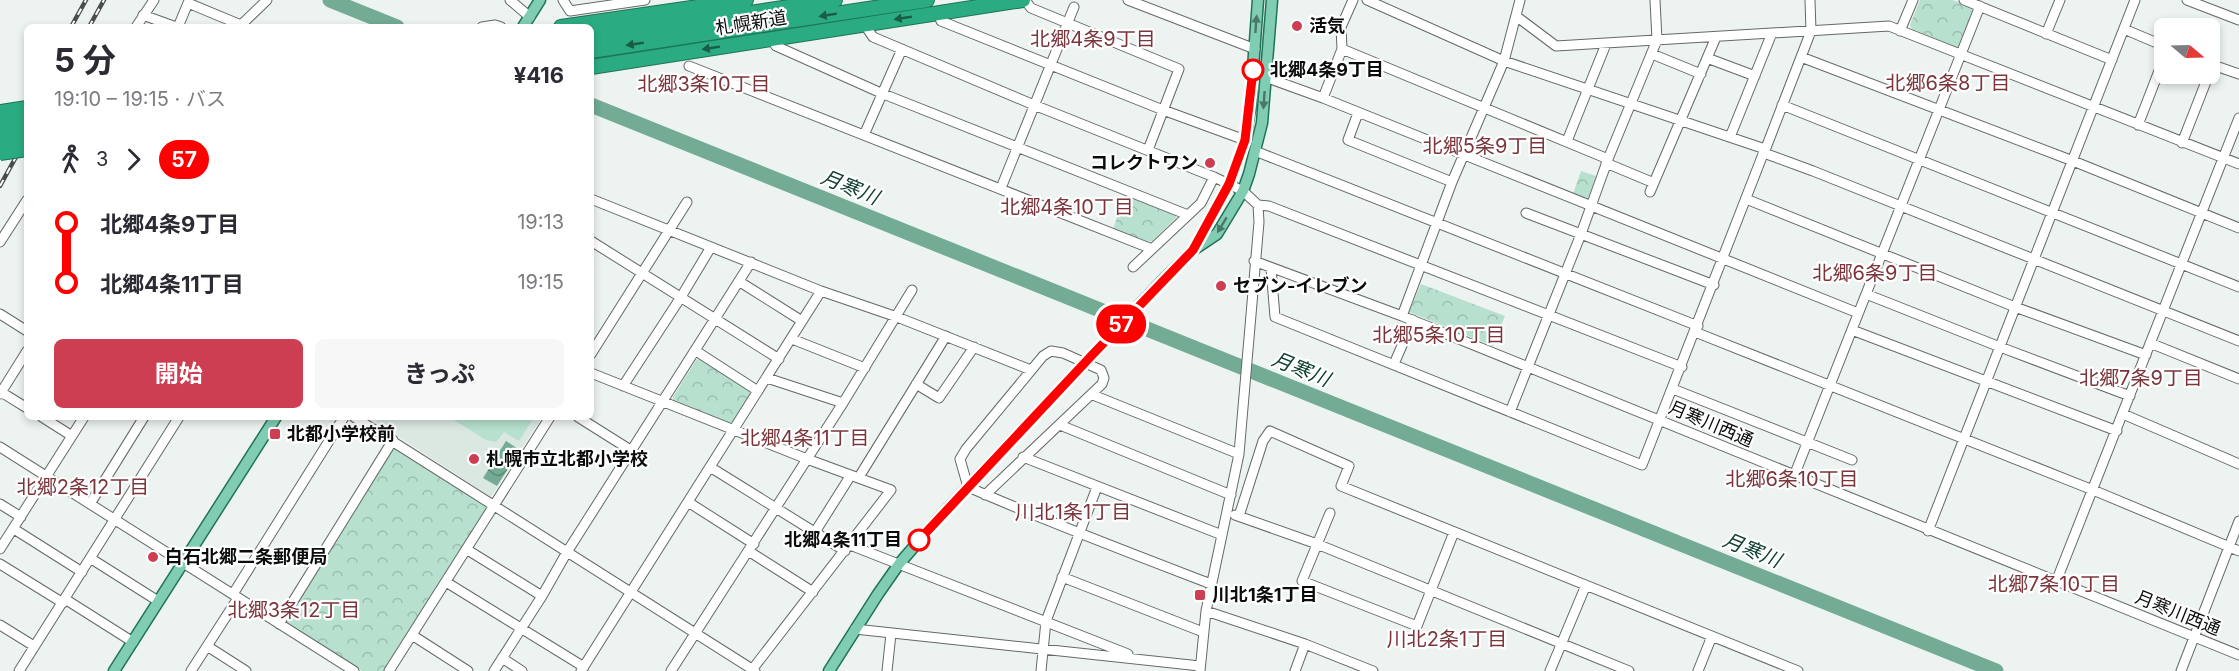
<!DOCTYPE html>
<html lang="ja">
<head>
<meta charset="utf-8">
<style>
  :root { --surface:#fff; --page:#f7f7f7; --text:#2b2b33; --muted:#7c7c81; --accent:#ce3e53 }
  body { margin:0; font-family:Inter,"Noto Sans JP",sans-serif; background:var(--page); color:var(--text); height:100vh; display:flex; flex-direction:column; font-size:22px; white-space:nowrap }
  * { box-sizing:border-box; margin:0 }
  p { font-size:20px; color:var(--muted) }
  .icon { flex:none; width:33px; height:33px; fill:none; stroke:currentColor; stroke-width:2; stroke-linecap:round; stroke-linejoin:round }
  .map { position:relative; flex:1; overflow:hidden }
  .panel { position:absolute; left:24px; top:24px; width:570px; height:396px; display:flex; flex-direction:column; background:var(--surface); border-radius:9px; box-shadow:0 3px 9px #0003 }
  .panel>* { flex:none }
  .badge { padding:0 12px; border-radius:20px; font-size:21px; line-height:39px }
  .needle { width:39px; rotate:109deg }
  .tools { position:absolute; left:2154px; top:18px; display:grid; gap:12px }
  .tools a { display:grid; place-items:center; width:66px; height:66px; border-radius:9px; background:var(--surface); box-shadow:0 3px 9px #0003; font-size:30px }
  .map>.badge { position:absolute; translate:-50% -50%; box-shadow:0 0 0 3px #fff }
  .legs { display:flex; align-items:center; gap:9px; height:66px; padding:0 30px; font-size:20px }
  .legs p { margin-inline-start:auto }
  .summary { display:flex; align-items:center; justify-content:space-between; height:102px; padding:0 30px }
  h1 { font-size:33px; font-weight:700; line-height:45px }
  .cta { display:flex; gap:12px; margin-top:auto; padding:12px 30px }
  .cta a { flex:1; height:69px; border-radius:9px; background:var(--accent); color:#fff; font-size:24px; font-weight:700; line-height:69px; text-align:center }
  .cta a+a { background:var(--page); color:var(--text) }
  ul { padding:0 30px; list-style:none }
  li { display:flex; align-items:center; gap:21px; height:60px; font-size:22px }
  li i { display:grid; place-items:center; width:9px; height:100%; margin:0 8px; background:currentColor }
  li i::after { content:''; width:15px; height:15px; margin:-8px; border:4px solid; border-radius:50%; background:var(--surface) }
  li p { margin-inline-start:auto }
  li:first-child i { background:linear-gradient(#0000 50%,currentColor 0) }
  li:last-child i { background:linear-gradient(currentColor 50%,#0000 0) }
  .map>svg:first-child { display:block }
  .built { fill:#dbe8e2 }
  .park { fill:url(#park-crowns) }
  .pitch { fill:#b7e0ce }
  .water { fill:url(#water-waves) }
  .lines { fill:none; stroke-linecap:round; stroke-linejoin:round }
  .river { stroke:#73ab94; stroke-width:15 }
  .minor-casing { stroke:#646966; stroke-width:11 }
  .major-casing { stroke:#1f7358; stroke-width:13 }
  .highway-casing { stroke:#1f7358; stroke-width:16 }
  .minor { stroke:#fff; stroke-width:9 }
  .major { stroke:#80cdb4; stroke-width:10 }
  .highway { stroke:#2bab82; stroke-width:14 }
  .rail-casing { stroke:#4a4d4b; stroke-width:4.5 }
  .rail { stroke:#fff; stroke-width:2; stroke-dasharray:7; stroke-linecap:butt }
  .major-bridge-casing { stroke:#1f7358; stroke-width:13; stroke-linecap:butt }
  .highway-bridge-casing { stroke:#1f7358; stroke-width:16; stroke-linecap:butt }
  .major-bridge { stroke:#80cdb4; stroke-width:10 }
  .highway-bridge { stroke:#2bab82; stroke-width:14 }
  .oneway { fill:#1a5c46 }
  .oneway2 { fill:#4b7668 }
  .line-1-casing { stroke:#fff; stroke-width:14 }
  .line-1 { stroke:#f00; stroke-width:9 }
  .poi-dot { fill:#ce3e53; stroke:#fff; stroke-width:2 }
  .stop-1-dot { fill:#fff; stroke:#f00; stroke-width:3 }
  .labels { text-anchor:middle; stroke-width:4.5; stroke-linejoin:round; paint-order:stroke }
  .street-label { font-size:18px; fill:#0a0c0b; stroke:#fff }
  .poi-label { font-size:18px; font-weight:bold; fill:#0a0c0b; stroke:#fff; text-anchor:start }
  .stop-label { font-size:18px; font-weight:bold; fill:#0a0c0b; stroke:#fff; text-anchor:start }
  .neighbourhood-label { font-size:20px; fill:#7c353b; stroke:#fff }
  .water-label { font-size:20px; font-style:italic; fill:#104130; stroke:#fff }
</style>
</head>
<body>
<div class="map">
<svg width="2239" height="671" viewBox="0 0 2239 671">
  <defs>
    <pattern id="park-crowns" width="20" height="18" patternUnits="userSpaceOnUse" patternTransform="scale(1.5)"><rect width="20" height="18" fill="#b7e0ce"/><path d="M2 6a3 3 0 1 1 6 0M12 15a3 3 0 1 1 6 0" fill="none" stroke="#9cbfb0"/></pattern>
    <pattern id="water-waves" width="16" height="10" patternUnits="userSpaceOnUse" patternTransform="scale(1.5)"><rect width="16" height="10" fill="#73ab94"/><path d="M0 5q4-4 8 0t8 0" fill="none" stroke="#5d8a77"/></pattern>
  </defs>
  <rect width="100%" height="100%" fill="#edf3f0"/>
  <path class="built" d="M379 417H542L491 497 376 422Z"/>
  <path class="park" d="M1920 0H1952L1974 7 1975 11 1961 49 1912 29 1910 25Z
    M1581 171 1596 176 1588 198 1573 194Z
    M1125 195 1176 214V218L1152 241 1148 242 1113 229Z
    M1421 284 1505 316 1493 346 1409 312Z
    M699 359 750 391 751 394 733 422 730 423 673 401V397L696 360Z
    M394 446 489 506 386 671H362L284 622Z"/>
  <path class="pitch" d="M449 417H534L519 441 504 432 496 442 486 440Z"/>
  <path class="water" d="M506 441 520 450 497 486 483 478Z"/>
  <g class="lines">
    <path class="river" d="M330 0 397 27
      M591 105 1996 671"/>
    <g class="minor-casing">
      <path id="minor" d="M510 0 530 17
        M563 0 570 11 645 0
        M1025 0 1031 8 1179 69 1148 150
        M1128 0 1255 49
        M1810 0 1811 31 1764 153 1813 171 2239 341
        M1964 0 2112 60
        M2187 0 2239 20
        M938 13 941 21 1163 110 1245 140
        M143 15 176 27
        M1516 16 1556 46 1889 26 2239 164
        M864 24 873 37 1034 105 1214 177 1243 191 1258 205 1259 222 1239 454 1206 611 1200 671
        M136 27 154 0
        M178 27 188 3 241 25
        M239 27 267 0
        M482 27 495 25 501 27
        M2124 29 2164 46
        M1900 31 1913 0
        M2046 34 2060 0
        M771 38 776 46 881 93 1188 215
        M1342 49 1608 159
        M1652 54 1701 74
        M1801 57 2073 161 2239 228
        M1707 58 1755 76
        M2210 64 2239 74
        M689 66 1152 249
        M1265 77 1323 98 1858 313
        M1323 98 1342 49 1341 27 1353 0
        M1782 105 2239 287
        M1358 113 1348 140 1452 182
        M2138 125 2164 58
        M864 135 902 49
        M1730 137 1772 33
        M1567 141 1606 44
        M2182 143 2209 74
        M1255 151 1698 326
        M1606 163 1654 183
        M1001 188 1074 7
        M1650 192 1716 37
        M591 199 821 291 897 317 1031 370
        M1746 199 2015 307 2146 355
        M1258 205 1269 206 1682 367
        M1526 213 1714 285
        M591 241 779 359
        M0 242 27 200
        M1254 261 1402 316 2239 655
        M1133 267 1201 203 1214 177
        M1271 268 1275 317 1642 465 1765 149 1504 61 1367 0
        M740 282 802 321
        M1866 294 2000 347 2130 396
        M0 314 27 331
        M1402 316 1452 182 1504 61 1520 0
        M1852 330 2117 431
        M1695 332 2093 490 2239 551
        M792 339 865 368
        M2150 343 2239 379
        M696 351 758 391
        M591 354 687 202
        M1394 364 1413 320
        M591 373 807 459 891 490 751 671
        M767 378 843 403
        M916 384 939 398 974 347
        M623 386 681 297 711 247
        M1673 389 1852 460
        M1 392 27 408
        M0 394 27 351
        M1093 395 1239 454
        M1510 412 1581 234 1608 159 1657 40 1655 0
        M2123 414 2239 464
        M42 417 72 436
        M354 417 755 671
        M578 417 632 451
        M1060 425 1231 495
        M0 447 354 671
        M1023 457 1222 535
        M710 467 845 551
        M1794 476 1980 6
        M859 477 946 336
        M985 495 1102 384 1104 378 1101 370 1063 353 1051 351 1043 356 966 449 960 459 968 487C1048 522 1130 553 1211 584
        M688 502 754 544
        M0 504 21 517
        M90 504 144 417
        M1330 513 1302 581 1417 626 1454 532
        M1235 515 1317 544 1629 671
        M1239 516 1263 441 1270 431 1349 466 1341 486 1798 671
        M14 529 82 572
        M1928 531 2135 0
        M815 532 851 475
        M850 545 1128 654
        M0 549 84 417
        M466 549 542 596
        M750 552 813 592
        M90 558 158 601
        M0 564 63 603
        M1062 577 1203 632
        M446 582 584 667
        M2056 582 2239 118
        M233 594 344 417
        M65 599 133 642
        M1206 611 1305 644 1373 671
        M279 624 393 440
        M0 625 34 646
        M855 629 1200 666
        M412 635 468 671
        M207 646 246 671
        M502 658 522 671
        M19 671 179 417
        M191 671 238 598
        M389 671 550 417
        M494 671 542 596 567 552 751 262
        M581 671 821 291
        M671 671 843 403 912 290
        M887 671 891 634
        M1041 671 1046 621 1097 487
        M1295 671 1305 644
        M1550 671 1586 585
        M1698 671 1712 636
        M2181 671 2239 521"/>
    </g>
    <g class="major-casing">
      <path id="major" d="M523 27 540 0
        M1193 250 1229 184 1245 140 1250 109 1258 0
        M1165 278 1193 250 1217 234 1243 191 1249 174 1262 123 1272 0
        M114 671 276 417
        M829 671 878 594 899 564 938 519 1080 368"/>
    </g>
    <g class="highway-casing">
      <path id="highway" d="M561 27 746 0
        M591 37 835 0
        M591 51 927 0
        M591 67 1023 0"/>
    </g>
    <use href="#minor" class="minor"/>
    <use href="#major" class="major"/>
    <use href="#highway" class="highway"/>
    <g class="rail-casing">
      <path id="rail" d="M71 27 86 0
        M89 27 104 0
        M0 154 27 106
        M0 186 27 137"/>
    </g>
    <use href="#rail" class="rail"/>
    <g class="major-bridge-casing">
      <path id="major-bridge" d="M1080 368 1165 278"/>
    </g>
    <g class="highway-bridge-casing">
      <path id="highway-bridge" d="M0 112 27 108
        M0 126 27 121
        M0 139 27 135
        M0 153 27 149"/>
    </g>
    <use href="#major-bridge" class="major-bridge"/>
    <use href="#highway-bridge" class="highway-bridge"/>
  </g>
  <defs><path id="oneway-solid" d="M-6-.8H1V-3.2L6.5 0L1 3.2V.8H-6Z" transform="scale(1.5)"/></defs>
  <g class="oneway">
    <use href="#oneway-solid" transform="translate(828 15) rotate(171)"/>
    <use href="#oneway-solid" transform="translate(903 18) rotate(171)"/>
    <use href="#oneway-solid" transform="translate(635 44) rotate(171)"/>
    <use href="#oneway-solid" transform="translate(711 48) rotate(171)"/>
  </g>
  <g class="oneway2">
    <use href="#oneway-solid" transform="translate(1256 24) rotate(-86)"/>
    <use href="#oneway-solid" transform="translate(1264 100) rotate(94)"/>
    <use href="#oneway-solid" transform="translate(1222 225) rotate(121)"/>
  </g>
  <g class="lines">
    <g class="line-1-casing">
      <path id="line-1" d="M919 540 1094 353 1193 250 1229 184 1245 140 1253 70"/>
    </g>
    <use href="#line-1" class="line-1"/>
  </g>
  <g class="poi-dot">
    <circle cx="1297" cy="26" r="6"/>
    <circle cx="1210" cy="163" r="6"/>
    <circle cx="1221" cy="286" r="6"/>
    <rect x="269" y="428" width="12" height="12" rx="3"/>
    <circle cx="474" cy="459" r="6"/>
    <circle cx="153" cy="557" r="6"/>
    <rect x="1194" y="589" width="12" height="12" rx="3"/>
  </g>
  <g class="stop-1-dot">
    <circle cx="1253" cy="70" r="10"/>
    <circle cx="919" cy="540" r="10"/>
  </g>
  <g class="labels">
    <g class="street-label">
      <text transform="translate(751 23) rotate(-9)" y="6">札幌新道</text>
      <text transform="translate(1711 424) rotate(23)" y="6">月寒川西通</text>
      <text transform="translate(2178 613) rotate(22)" y="6">月寒川西通</text>
    </g>
    <g class="poi-label">
      <text x="1309" y="32">活気</text>
      <text x="1198" y="169" text-anchor="end">コレクトワン</text>
      <text x="1233" y="292">セブン-イレブン</text>
      <text x="287" y="440">北都小学校前</text>
      <text x="486" y="465">札幌市立北都小学校</text>
      <text x="165" y="563">白石北郷二条郵便局</text>
      <text x="1212" y="601">川北1条1丁目</text>
    </g>
    <g class="stop-label">
      <text x="1270" y="76">北郷4条9丁目</text>
      <text x="902" y="546" text-anchor="end">北郷4条11丁目</text>
    </g>
    <g class="neighbourhood-label">
      <text x="1093" y="46">北郷4条9丁目</text>
      <text x="1948" y="90">北郷6条8丁目</text>
      <text x="704" y="91">北郷3条10丁目</text>
      <text x="1485" y="153">北郷5条9丁目</text>
      <text x="1067" y="214">北郷4条10丁目</text>
      <text x="1875" y="280">北郷6条9丁目</text>
      <text x="1439" y="342">北郷5条10丁目</text>
      <text x="2141" y="385">北郷7条9丁目</text>
      <text x="805" y="445">北郷4条11丁目</text>
      <text x="1792" y="486">北郷6条10丁目</text>
      <text x="83" y="494">北郷2条12丁目</text>
      <text x="1073" y="519">川北1条1丁目</text>
      <text x="2054" y="591">北郷7条10丁目</text>
      <text x="294" y="617">北郷3条12丁目</text>
      <text x="1447" y="646">川北2条1丁目</text>
    </g>
    <g class="water-label">
      <text transform="translate(850 187) rotate(22)" y="7">月寒川</text>
      <text transform="translate(1301 369) rotate(22)" y="7">月寒川</text>
      <text transform="translate(1752 550) rotate(22)" y="7">月寒川</text>
    </g>
  </g>
</svg>
<div class="tools">
<a><svg class="needle" viewBox="-14 -14 28 28"><path d="M0-13l5 13h-10z" fill="#e53935"/><path d="M0 13l5-13h-10z" fill="#7c7c81"/></svg></a>
</div>
<b class="badge" style="left:1121px;top:324px;background:#f00;color:#fff">57</b>
<section class="panel">
<div class="summary"><div><h1>5 分</h1><p>19:10 – 19:15 · バス</p></div><b>¥416</b></div>
<div class="legs"><svg class="icon" aria-label="walk" viewBox="0 0 24 24"><circle cx="13" cy="4" r="2"/><path d="M13 8l-2 6 4 7M11 14l-3 7M7 12l3-4h3l4 4"/></svg>3<svg class="icon" aria-label="forward" viewBox="0 0 24 24"><path d="M9 5l7 7-7 7"/></svg><b class="badge" style="background:#f00;color:#fff">57</b></div>
<ul>
<li><i style="color:#f00"></i><b>北郷4条9丁目</b><p>19:13</p></li>
<li><i style="color:#f00"></i><b>北郷4条11丁目</b><p>19:15</p></li>
</ul>
<div class="cta"><a>開始</a><a>きっぷ</a></div>
</section>
</div>
</body>
</html>
